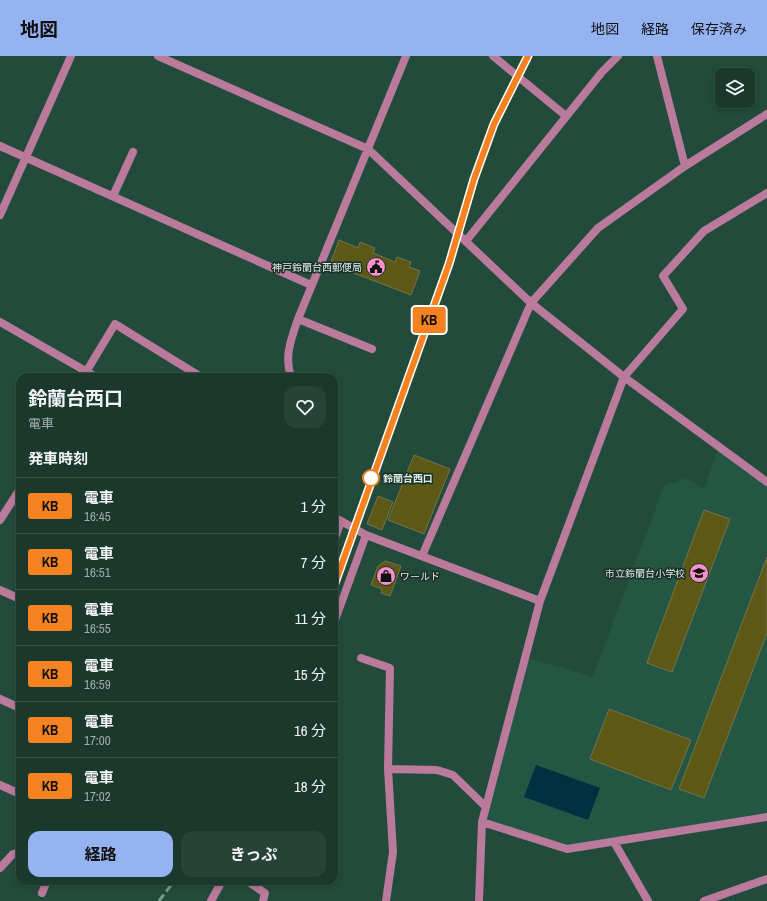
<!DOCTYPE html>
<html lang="ja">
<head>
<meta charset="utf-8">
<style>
  :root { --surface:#1a382c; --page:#274338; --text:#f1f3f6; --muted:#9faca9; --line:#385248; --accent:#95b2f1 }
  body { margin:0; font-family:"Archivo Narrow","Noto Sans JP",sans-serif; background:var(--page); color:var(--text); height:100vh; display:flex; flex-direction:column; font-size:15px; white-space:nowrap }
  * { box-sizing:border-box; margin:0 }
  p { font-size:13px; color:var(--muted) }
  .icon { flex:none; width:22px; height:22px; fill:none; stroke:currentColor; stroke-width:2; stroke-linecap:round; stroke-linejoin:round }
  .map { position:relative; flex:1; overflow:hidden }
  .side { position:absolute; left:16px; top:317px; width:322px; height:512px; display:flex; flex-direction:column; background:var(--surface); border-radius:12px; box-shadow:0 2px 6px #0003,0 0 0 1px var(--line) }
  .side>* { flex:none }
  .badge { padding:0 8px; border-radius:3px; font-size:14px; line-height:26px }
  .tools { position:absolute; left:715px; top:12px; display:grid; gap:8px }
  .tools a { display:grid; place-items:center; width:40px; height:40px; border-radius:8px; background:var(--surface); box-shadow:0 2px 6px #0003,0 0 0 1px var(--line); font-size:20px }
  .map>.badge { position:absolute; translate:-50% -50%; box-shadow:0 0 0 2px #fff }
  h2 { padding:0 12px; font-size:15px; line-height:36px }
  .round { display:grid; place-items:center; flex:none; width:42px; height:42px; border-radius:12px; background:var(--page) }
  .summary { display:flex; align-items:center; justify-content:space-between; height:68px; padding:0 12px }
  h1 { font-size:19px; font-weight:700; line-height:30px }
  .action { display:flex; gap:8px; margin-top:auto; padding:8px 12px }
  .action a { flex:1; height:46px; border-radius:12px; background:var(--accent); color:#111; font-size:16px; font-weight:700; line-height:46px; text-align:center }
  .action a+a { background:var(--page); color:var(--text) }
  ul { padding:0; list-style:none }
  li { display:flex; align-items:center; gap:12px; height:56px; padding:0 12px; border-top:1px solid var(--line) }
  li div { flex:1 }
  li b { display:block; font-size:15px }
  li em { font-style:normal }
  li .badge { min-width:44px; font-weight:700; text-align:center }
  header { display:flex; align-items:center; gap:24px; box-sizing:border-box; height:56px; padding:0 20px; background:var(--accent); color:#111 }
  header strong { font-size:19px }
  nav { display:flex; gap:22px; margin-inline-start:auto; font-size:14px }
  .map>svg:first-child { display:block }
  .built { fill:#245743 }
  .water { fill:#003141 }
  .building { fill:#5c5816; stroke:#75734d }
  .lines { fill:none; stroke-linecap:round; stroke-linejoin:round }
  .minor { stroke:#b97a9c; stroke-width:8 }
  .rail { stroke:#78988b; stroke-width:3; stroke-dasharray:8 4; stroke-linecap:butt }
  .line-casing { stroke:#fff; stroke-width:9 }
  .line { stroke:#f58220; stroke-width:6 }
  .stop-dot { fill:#fff; stroke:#f58220; stroke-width:2 }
  .labels { text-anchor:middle; stroke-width:3; stroke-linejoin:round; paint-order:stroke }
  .poi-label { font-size:10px; fill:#dbf2e7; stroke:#1b2d26; text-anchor:end }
  .stop-label { font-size:10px; font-weight:bold; fill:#dbf2e7; stroke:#1b2d26; text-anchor:start }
</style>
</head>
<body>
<header>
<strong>地図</strong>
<nav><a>地図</a><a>経路</a><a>保存済み</a></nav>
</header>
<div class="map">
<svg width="767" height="845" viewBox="0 0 767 845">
  <rect width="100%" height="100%" fill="#224b3b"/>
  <path class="built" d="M719 389 767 426V761L567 793 482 766 525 601 593 621 664 430 686 422 704 433Z"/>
  <path class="water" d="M536 709 600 732 588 764 524 741Z"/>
  <path class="building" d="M339 184 358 192 360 186 375 192 373 197 395 206 397 201 411 206 409 211 420 215 411 239 330 208Z
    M414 399 450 413 424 478 388 464Z
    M378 440 393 446 382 474 367 468Z
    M704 454 730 463 672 616 647 607Z
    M767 501V577L704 742 679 733Z
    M385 505 401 510 390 540 381 537 382 533 371 529 378 510Z
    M609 653 691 684 671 734 590 703Z"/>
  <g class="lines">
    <path class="minor" d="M158 0 368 93 531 247 624 321 767 426
      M493 0 566 60
      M657 0 685 110
      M0 90 311 229
      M113 140 133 96
      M0 159 71 0
      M466 185 602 16 618 0
      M298 263 372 293
      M0 266 96 321
      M83 321 115 268 201 321
      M291 321C284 301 291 283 298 263L406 0
      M334 461 366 479 540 545
      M0 464 20 433
      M334 485 341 465
      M422 500 531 247 598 172 685 110 767 58
      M0 534 20 543
      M334 567 366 479
      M361 602 390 612 388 713 393 796 386 845
      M0 643 20 652
      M388 713 437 714 453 719 486 751
      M0 729 20 738
      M482 766 567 793 767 761
      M614 786 648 845
      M0 812 13 798 20 797
      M247 825 265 837 263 845
      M42 837 47 825
      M211 845 222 825
      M479 845 482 766 540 545 624 321 683 253 663 220 704 175 767 137
      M704 845 767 823"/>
    <path class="rail" d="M522 9 528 0
      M334 530 449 208
      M159 845 174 825"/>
  </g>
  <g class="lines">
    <g class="line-casing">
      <path id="line" d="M334 530 449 208 474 123 494 68 528 0"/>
    </g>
    <use href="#line" class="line"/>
  </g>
  <defs>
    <g id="civic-disc" transform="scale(1)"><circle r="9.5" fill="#f890cb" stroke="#1b2d26"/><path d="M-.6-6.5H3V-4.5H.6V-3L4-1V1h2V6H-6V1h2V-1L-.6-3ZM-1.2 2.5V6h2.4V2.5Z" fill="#111"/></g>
    <g id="school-disc" transform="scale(1)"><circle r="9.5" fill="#f890cb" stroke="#1b2d26"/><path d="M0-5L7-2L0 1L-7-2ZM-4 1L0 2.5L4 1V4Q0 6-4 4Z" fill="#111"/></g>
    <g id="shop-disc" transform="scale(1)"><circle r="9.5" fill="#f890cb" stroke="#1b2d26"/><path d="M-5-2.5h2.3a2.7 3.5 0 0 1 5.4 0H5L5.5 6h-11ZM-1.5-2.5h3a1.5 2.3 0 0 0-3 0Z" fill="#111"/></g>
  </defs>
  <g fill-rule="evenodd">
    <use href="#civic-disc" x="376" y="211"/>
    <use href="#school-disc" x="699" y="517"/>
    <use href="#shop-disc" x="386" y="520"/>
  </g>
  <circle class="stop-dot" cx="371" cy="422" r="8"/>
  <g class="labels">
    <g class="poi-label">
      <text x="362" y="215">神戸鈴蘭台西郵便局</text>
      <text x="685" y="521">市立鈴蘭台小学校</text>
      <text x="400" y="524" text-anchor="start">ワールド</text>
    </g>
    <g class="stop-label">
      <text x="383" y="426">鈴蘭台西口</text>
    </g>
  </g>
</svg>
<div class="tools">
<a><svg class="icon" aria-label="layers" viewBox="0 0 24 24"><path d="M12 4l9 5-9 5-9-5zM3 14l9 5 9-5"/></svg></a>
</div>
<b class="badge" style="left:429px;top:264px;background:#f58220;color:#111">KB</b>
<section class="side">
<div class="summary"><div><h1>鈴蘭台西口</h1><p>電車</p></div><a class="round"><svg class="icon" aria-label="heart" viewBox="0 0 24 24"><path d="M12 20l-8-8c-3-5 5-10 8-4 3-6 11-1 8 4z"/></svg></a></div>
<h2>発車時刻</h2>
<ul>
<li><span class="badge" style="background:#f58220;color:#111">KB</span><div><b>電車</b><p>16:45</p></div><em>1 分</em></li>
<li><span class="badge" style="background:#f58220;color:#111">KB</span><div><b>電車</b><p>16:51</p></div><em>7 分</em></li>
<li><span class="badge" style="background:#f58220;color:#111">KB</span><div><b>電車</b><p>16:55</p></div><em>11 分</em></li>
<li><span class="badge" style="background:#f58220;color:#111">KB</span><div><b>電車</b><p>16:59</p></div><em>15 分</em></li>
<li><span class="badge" style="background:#f58220;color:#111">KB</span><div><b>電車</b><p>17:00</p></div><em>16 分</em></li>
<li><span class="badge" style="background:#f58220;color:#111">KB</span><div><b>電車</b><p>17:02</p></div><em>18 分</em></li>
</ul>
<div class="action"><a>経路</a><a>きっぷ</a></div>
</section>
</div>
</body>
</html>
